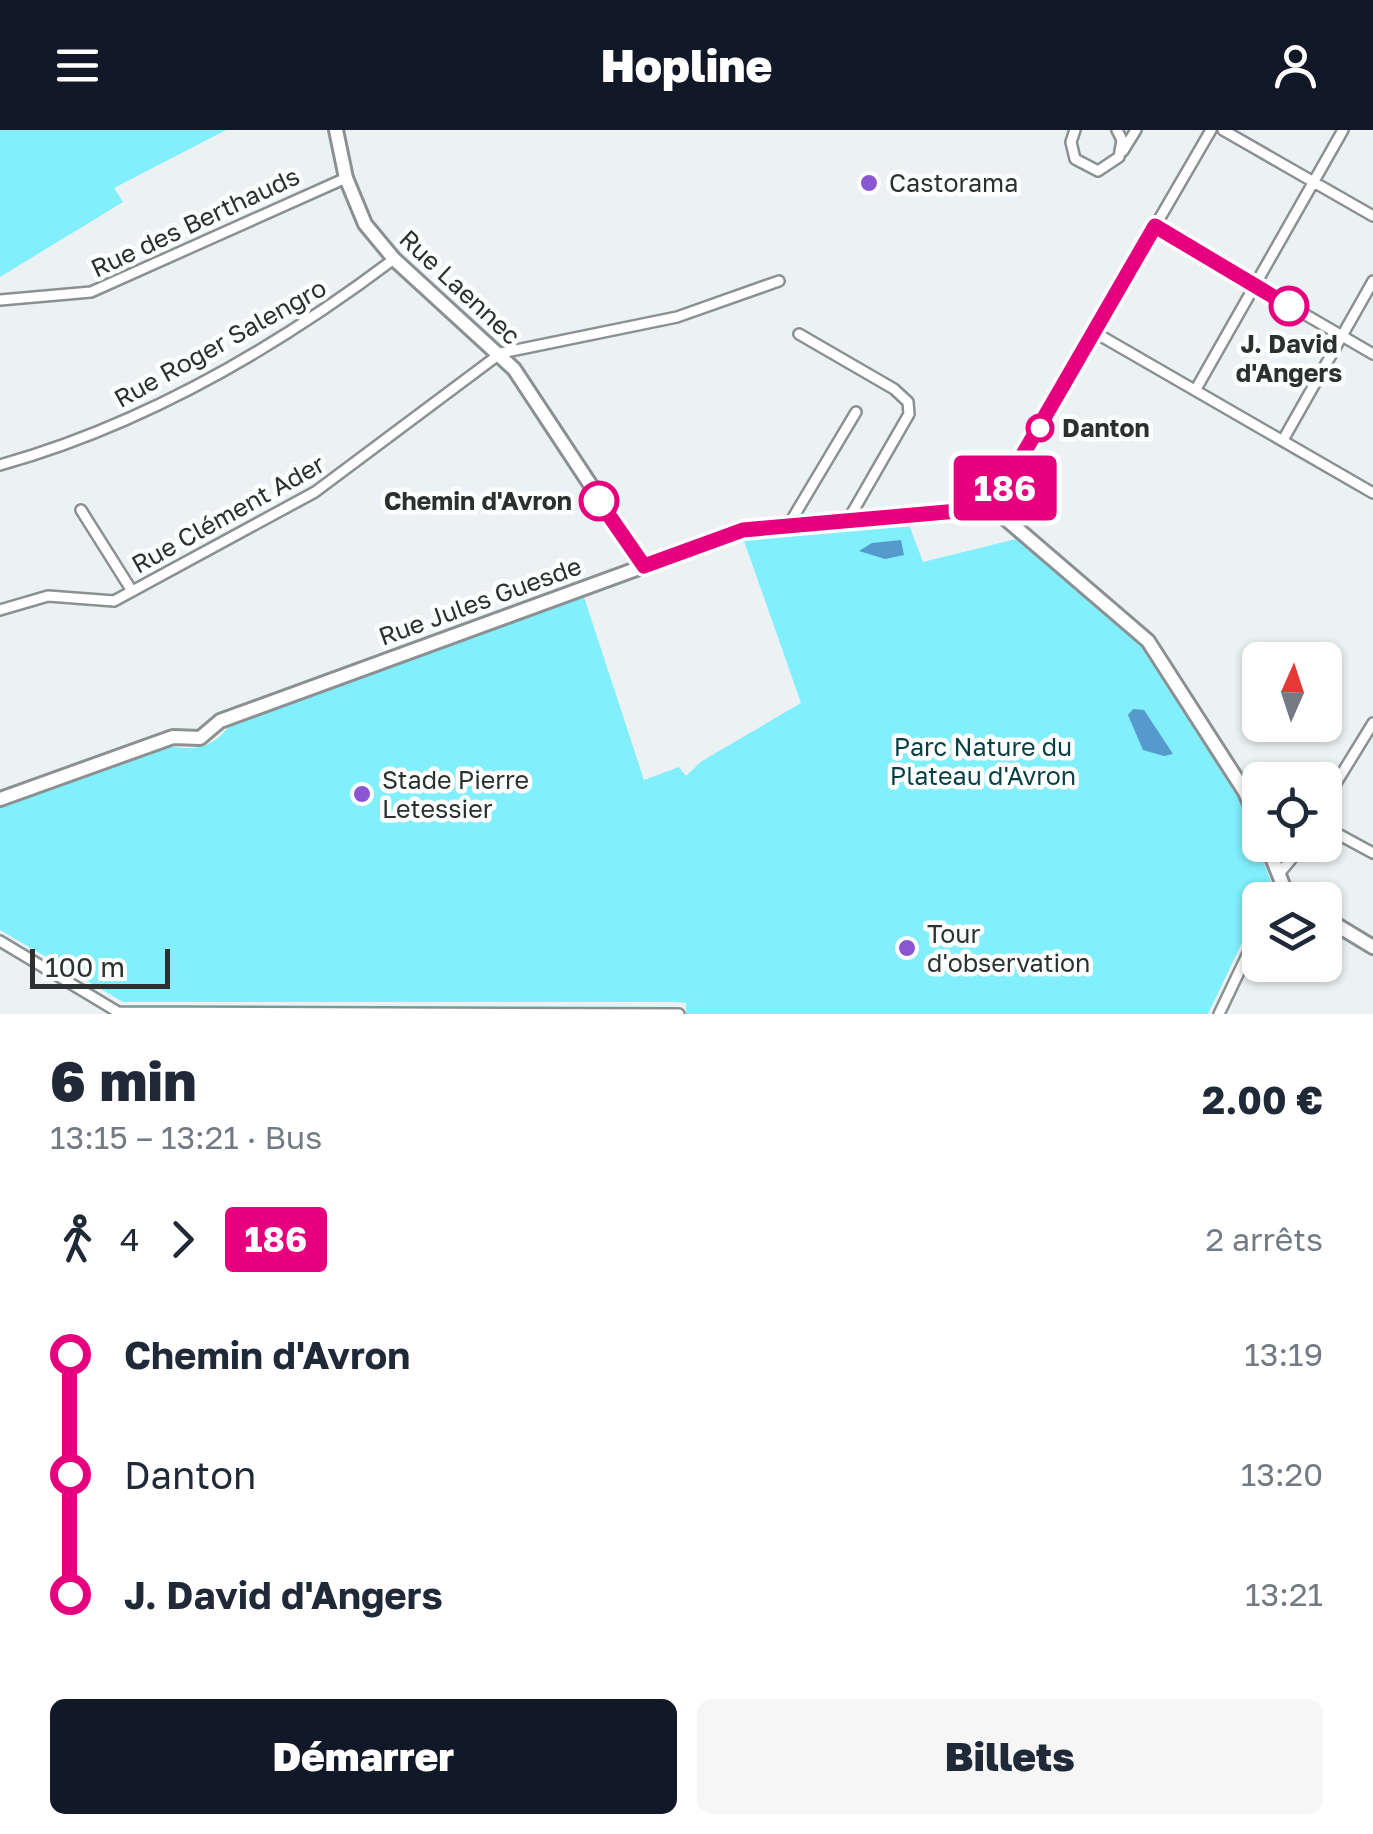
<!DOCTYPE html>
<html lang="fr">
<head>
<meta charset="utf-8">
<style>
  :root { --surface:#fff; --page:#f6f6f7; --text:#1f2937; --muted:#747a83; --accent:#111827 }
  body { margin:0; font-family:"Golos Text",sans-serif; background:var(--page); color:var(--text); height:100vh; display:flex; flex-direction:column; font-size:38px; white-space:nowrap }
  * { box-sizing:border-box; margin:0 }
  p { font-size:32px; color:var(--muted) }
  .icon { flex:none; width:55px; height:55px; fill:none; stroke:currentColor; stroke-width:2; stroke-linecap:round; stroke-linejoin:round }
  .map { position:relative; height:884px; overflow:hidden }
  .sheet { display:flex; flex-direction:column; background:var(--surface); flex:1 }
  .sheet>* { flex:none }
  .badge { padding:0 20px; border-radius:8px; font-size:35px; line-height:65px }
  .needle { width:65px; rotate:3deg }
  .tools { position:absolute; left:1242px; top:512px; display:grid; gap:20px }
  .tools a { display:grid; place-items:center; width:100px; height:100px; border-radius:15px; background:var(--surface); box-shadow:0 2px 8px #0004; font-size:50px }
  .scale { position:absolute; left:30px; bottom:25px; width:140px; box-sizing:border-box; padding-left:10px; border:5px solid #2d2f30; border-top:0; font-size:28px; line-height:35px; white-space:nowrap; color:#2d2f30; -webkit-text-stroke:8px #fdffff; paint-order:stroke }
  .map>.badge { position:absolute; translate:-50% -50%; box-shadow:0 0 0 5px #fff }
  .legs { display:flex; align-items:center; gap:15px; height:110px; padding:0 50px; font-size:32px }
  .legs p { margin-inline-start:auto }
  .overview { display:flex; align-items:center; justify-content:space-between; height:170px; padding:0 50px }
  h1 { font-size:55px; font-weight:800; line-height:75px }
  .primary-button { display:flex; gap:20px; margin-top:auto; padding:20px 50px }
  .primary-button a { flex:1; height:115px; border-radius:15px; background:var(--accent); color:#fff; font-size:40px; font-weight:800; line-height:115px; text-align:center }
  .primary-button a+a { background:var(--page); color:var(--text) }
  ul { padding:0 50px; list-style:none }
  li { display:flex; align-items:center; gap:35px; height:120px; font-size:38px }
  li i { display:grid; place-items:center; width:15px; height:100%; margin:0 12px; background:currentColor }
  li i::after { content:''; width:25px; height:25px; margin:-12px; border:8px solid; border-radius:50%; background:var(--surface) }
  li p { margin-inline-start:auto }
  li:first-child i { background:linear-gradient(#0000 50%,currentColor 0) }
  li:last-child i { background:linear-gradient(currentColor 50%,#0000 0) }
  header { display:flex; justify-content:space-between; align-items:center; height:130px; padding:0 50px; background:var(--accent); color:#fff; font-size:45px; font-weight:800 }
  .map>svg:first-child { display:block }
  .green { fill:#81effc }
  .water { fill:#5699cc }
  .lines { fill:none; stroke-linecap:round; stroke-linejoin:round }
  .street-casing { stroke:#8b9192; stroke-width:14 }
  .secondary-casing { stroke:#8b9192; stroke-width:18 }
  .street { stroke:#fff; stroke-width:9 }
  .secondary { stroke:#fff; stroke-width:12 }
  .line-1-casing { stroke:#fff; stroke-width:22 }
  .line-1 { stroke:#e6007e; stroke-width:15 }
  .poi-dot { fill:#8a57d0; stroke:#fdffff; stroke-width:4 }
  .stop-1-dot { fill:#fff; stroke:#e6007e; stroke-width:5 }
  .labels { text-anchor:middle; stroke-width:9; stroke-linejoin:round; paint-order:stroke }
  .poi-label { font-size:25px; fill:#2d2f30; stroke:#fdffff; text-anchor:start }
  .street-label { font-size:25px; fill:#2d2f30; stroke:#fdffff }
  .stop-label { font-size:25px; font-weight:bold; fill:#2d2f30; stroke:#fdffff }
  .park-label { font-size:25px; fill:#083f44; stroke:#fdffff }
</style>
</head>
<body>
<header><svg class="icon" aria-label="menu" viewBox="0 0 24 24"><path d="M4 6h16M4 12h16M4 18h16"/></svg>Hopline<svg class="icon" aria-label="person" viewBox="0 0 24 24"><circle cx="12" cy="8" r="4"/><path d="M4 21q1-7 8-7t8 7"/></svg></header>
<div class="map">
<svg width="1373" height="884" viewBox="0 0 1373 884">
  <rect width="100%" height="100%" fill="#ecf2f3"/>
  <path class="green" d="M0 0H226L114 58 123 72 0 147Z
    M908 392 923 432 1020 408 1144 517 1238 664 1271 752 1208 884H686V873L674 872H123L0 800V678L169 616C196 621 213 618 229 596L584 467 644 650 679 637 686 646 702 631 801 573 743 408Z"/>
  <path class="water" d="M901 410 904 425 885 429 859 421 872 413Z
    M1133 579 1144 580 1173 624 1164 626 1143 620 1128 585Z"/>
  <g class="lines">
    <g class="street-casing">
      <path id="street" d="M1075 0 1071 12 1075 29 1098 41 1119 27 1122 10 1117 0
        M1223 0 1373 86
        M1123 21 1136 0
        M1155 97 1373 224
        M0 170 91 162 346 48
        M1094 202 1373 363
        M799 204 894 259 908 272 909 284 848 390
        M1196 259 1343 0
        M1283 310 1373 151
        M0 335C143 295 276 218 394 129
        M992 377 1211 0
        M81 380 132 461
        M788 396 856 282
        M0 480 48 466 114 471 315 362 501 223 677 187 779 151
        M1325 671 1373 593
        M1325 697 1373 723
        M1278 745 1303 715
        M1274 770 1281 754
        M0 811 118 882 679 884
        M1219 884 1260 798"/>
    </g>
    <g class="secondary-casing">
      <path id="secondary" d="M336 0 346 48 365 94 394 129 514 239 644 436
        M0 669 173 607 200 608 220 591 743 400 992 377 1148 511 1245 662 1260 696
        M1267 715 1287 765 1295 770
        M1325 788 1373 817"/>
    </g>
    <use href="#street" class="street"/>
    <use href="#secondary" class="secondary"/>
  </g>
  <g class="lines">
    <g class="line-1-casing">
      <path id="line-1" d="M599 371 644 436 743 400 992 378 1155 96 1289 176"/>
    </g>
    <use href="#line-1" class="line-1"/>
  </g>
  <g class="poi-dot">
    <circle cx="869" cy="53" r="10"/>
    <circle cx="362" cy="664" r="10"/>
    <circle cx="907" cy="818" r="10"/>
  </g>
  <g class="stop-1-dot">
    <circle cx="1289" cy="176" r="18"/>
    <circle cx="1040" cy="298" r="12"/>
    <circle cx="599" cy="371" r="18"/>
  </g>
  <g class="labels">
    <g class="poi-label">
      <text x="889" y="62">Castorama</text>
      <text x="382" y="659">Stade Pierre<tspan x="382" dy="29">Letessier</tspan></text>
      <text x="927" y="813">Tour<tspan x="927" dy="29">d'observation</tspan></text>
    </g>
    <g class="street-label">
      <text transform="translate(195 92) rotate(-25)" y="9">Rue des Berthauds</text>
      <text transform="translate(460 157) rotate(43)" y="9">Rue Laennec</text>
      <text transform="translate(220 213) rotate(-29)" y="9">Rue Roger Salengro</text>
      <text transform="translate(228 384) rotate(-29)" y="9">Rue Clément Ader</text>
      <text transform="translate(480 471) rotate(-20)" y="9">Rue Jules Guesde</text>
    </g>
    <g class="stop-label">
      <text x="1289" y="223">J. David<tspan x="1289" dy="29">d'Angers</tspan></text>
      <text x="1062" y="307" text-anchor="start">Danton</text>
      <text x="572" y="380" text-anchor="end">Chemin d'Avron</text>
    </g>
    <g class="park-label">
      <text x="983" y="626">Parc Nature du<tspan x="983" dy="29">Plateau d'Avron</tspan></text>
    </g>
  </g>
</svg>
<div class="tools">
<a><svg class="needle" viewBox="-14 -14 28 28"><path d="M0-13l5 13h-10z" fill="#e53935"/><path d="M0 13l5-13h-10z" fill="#747a83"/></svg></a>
<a><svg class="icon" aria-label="locate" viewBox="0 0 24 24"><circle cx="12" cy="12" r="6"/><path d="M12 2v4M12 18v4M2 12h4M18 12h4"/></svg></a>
<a><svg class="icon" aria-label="layers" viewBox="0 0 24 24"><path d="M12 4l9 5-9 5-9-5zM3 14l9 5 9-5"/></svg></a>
</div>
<div class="scale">100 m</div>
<b class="badge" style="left:1005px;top:358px;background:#e6007e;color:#fff">186</b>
</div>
<section class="sheet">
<div class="overview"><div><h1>6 min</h1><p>13:15 – 13:21 · Bus</p></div><b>2.00 €</b></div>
<div class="legs"><svg class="icon" aria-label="walk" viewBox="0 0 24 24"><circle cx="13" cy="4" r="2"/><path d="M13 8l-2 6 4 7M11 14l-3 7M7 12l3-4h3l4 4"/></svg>4<svg class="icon" aria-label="forward" viewBox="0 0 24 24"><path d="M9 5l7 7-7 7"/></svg><b class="badge" style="background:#e6007e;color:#fff">186</b><p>2 arrêts</p></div>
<ul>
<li><i style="color:#e6007e"></i><b>Chemin d'Avron</b><p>13:19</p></li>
<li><i style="color:#e6007e"></i><span>Danton</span><p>13:20</p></li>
<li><i style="color:#e6007e"></i><b>J. David d'Angers</b><p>13:21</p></li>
</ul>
<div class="primary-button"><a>Démarrer</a><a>Billets</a></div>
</section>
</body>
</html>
